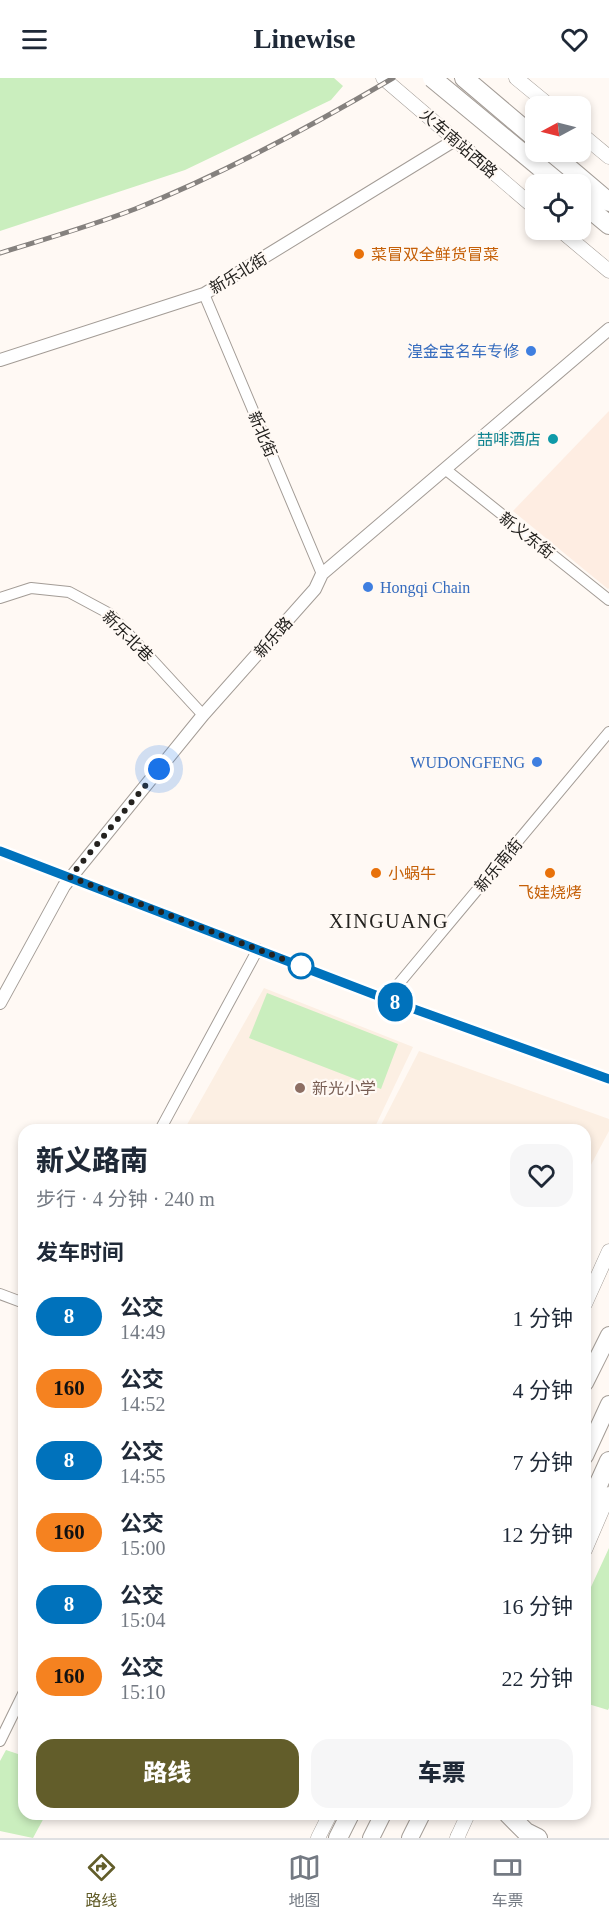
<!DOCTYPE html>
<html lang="zh">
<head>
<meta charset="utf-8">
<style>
  :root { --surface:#fff; --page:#f6f6f7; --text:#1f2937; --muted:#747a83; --line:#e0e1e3; --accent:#625d2a }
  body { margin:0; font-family:"Times New Roman","Noto Sans SC",serif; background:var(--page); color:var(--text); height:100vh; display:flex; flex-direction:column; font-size:22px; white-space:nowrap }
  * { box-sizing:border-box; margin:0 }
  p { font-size:20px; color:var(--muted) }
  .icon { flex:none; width:33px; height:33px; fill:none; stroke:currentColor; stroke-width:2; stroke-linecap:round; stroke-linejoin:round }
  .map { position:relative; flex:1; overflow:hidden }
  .side { position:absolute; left:18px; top:1046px; width:573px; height:696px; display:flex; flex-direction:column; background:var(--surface); border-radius:18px; box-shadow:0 3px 9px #0003 }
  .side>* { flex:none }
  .badge { padding:0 12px; border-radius:20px; font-size:21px; line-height:39px }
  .needle { width:39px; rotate:263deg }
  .tools { position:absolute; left:525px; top:18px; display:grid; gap:12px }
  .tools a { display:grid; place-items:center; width:66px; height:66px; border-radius:12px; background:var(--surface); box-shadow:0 3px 9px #0003; font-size:30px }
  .you { position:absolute; width:30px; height:30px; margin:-15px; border:4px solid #fff; border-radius:50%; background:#1a73e8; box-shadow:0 0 0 9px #1a73e833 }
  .map>.badge { position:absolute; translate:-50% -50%; box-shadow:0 0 0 3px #fff }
  h2 { padding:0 18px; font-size:22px; line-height:54px }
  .round { display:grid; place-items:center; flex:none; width:63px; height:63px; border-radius:18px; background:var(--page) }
  .head { display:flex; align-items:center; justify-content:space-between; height:102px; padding:0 18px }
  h1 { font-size:28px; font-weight:800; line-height:45px }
  .button { display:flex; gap:12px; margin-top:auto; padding:12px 18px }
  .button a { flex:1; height:69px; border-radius:18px; background:var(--accent); color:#fff; font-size:24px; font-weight:800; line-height:69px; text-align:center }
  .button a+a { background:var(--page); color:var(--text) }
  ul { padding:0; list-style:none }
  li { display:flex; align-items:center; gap:18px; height:72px; padding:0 18px }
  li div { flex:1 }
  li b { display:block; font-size:22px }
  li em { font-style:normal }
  li .badge { min-width:66px; font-weight:700; text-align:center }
  header { display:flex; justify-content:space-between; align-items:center; height:78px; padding:0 18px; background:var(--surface); font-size:27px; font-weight:800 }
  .dock { display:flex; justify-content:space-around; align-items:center; height:84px; border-top:2px solid var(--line); background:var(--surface); font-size:16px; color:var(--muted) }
  .dock a { display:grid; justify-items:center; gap:3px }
  .dock .current { color:var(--accent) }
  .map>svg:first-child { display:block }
  .commercial { fill:#feede2 }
  .built { fill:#fcefe3 }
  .green { fill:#caeebe }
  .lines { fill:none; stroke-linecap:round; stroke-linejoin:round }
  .minor-casing { stroke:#a39c96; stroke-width:12 }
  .tertiary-casing { stroke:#a39c96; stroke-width:14 }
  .secondary-casing { stroke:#a39c96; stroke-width:15 }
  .primary-casing { stroke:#a39c96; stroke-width:16 }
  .trunk-casing { stroke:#a39c96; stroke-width:18 }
  .motorway-casing { stroke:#a39c96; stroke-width:20 }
  .minor { stroke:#fff; stroke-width:10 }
  .tertiary { stroke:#fff; stroke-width:12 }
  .secondary { stroke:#fff; stroke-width:14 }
  .primary { stroke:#fff; stroke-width:15 }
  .trunk { stroke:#fff; stroke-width:16 }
  .motorway { stroke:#fff; stroke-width:18 }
  .rail-casing { stroke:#85817e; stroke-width:5 }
  .rail { stroke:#fff9f4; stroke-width:3; stroke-dasharray:9; stroke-linecap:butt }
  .motorway-bridge-casing { stroke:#a39c96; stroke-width:20; stroke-linecap:butt }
  .motorway-bridge { stroke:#fff; stroke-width:18 }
  .line-casing { stroke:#fff; stroke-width:14 }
  .line { stroke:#0072bc; stroke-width:9 }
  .walk { stroke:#24221f; stroke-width:6; stroke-dasharray:0 10.8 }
  .food-dot { fill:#e8710a; stroke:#fff9f4; stroke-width:2 }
  .shop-dot { fill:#3f7fe0; stroke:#fff9f4; stroke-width:2 }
  .culture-dot { fill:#0f9aa8; stroke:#fff9f4; stroke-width:2 }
  .stop-dot { fill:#fff; stroke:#0072bc; stroke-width:3 }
  .education-dot { fill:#8d6e63; stroke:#fff9f4; stroke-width:2 }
  .labels { text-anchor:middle; stroke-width:4.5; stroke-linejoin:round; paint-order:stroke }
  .street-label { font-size:16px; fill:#24221f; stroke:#fff9f4 }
  .food-label { font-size:16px; fill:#c56008; stroke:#fff9f4; text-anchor:start }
  .shop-label { font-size:16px; fill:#366cbe; stroke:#fff9f4; text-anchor:end }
  .culture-label { font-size:16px; fill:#0d838f; stroke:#fff9f4; text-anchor:end }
  .education-label { font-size:16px; fill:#785e54; stroke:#fff9f4; text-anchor:start }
  .quarter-label { font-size:20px; letter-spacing:1.5px; fill:#24221f; stroke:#fff9f4 }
</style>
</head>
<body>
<header><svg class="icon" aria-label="menu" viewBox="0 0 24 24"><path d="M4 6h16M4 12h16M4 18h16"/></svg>Linewise<svg class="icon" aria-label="heart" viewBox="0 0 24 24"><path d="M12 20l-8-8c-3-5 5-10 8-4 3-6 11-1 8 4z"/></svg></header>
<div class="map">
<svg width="609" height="1760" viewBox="0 0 609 1760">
  <rect width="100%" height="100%" fill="#fff9f4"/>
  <path class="commercial" d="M609 333V510L608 511 513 433Z"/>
  <path class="built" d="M264 910 413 969 374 1051 184 1052Z
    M419 973 609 1041V1053L585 1098V1052L379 1051Z"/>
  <path class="green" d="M0 0H334L343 8 331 22 185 92 0 153Z
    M267 915 398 966 381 1011 249 960Z
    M609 1470V1630L608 1632 585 1625V1522Z
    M6 1672 24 1678V1736H46L33 1760 0 1753V1683Z"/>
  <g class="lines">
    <g class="minor-casing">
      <path id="minor" d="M204 216 322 496
        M445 391 609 522
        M0 520 31 510 69 514 110 536 203 637
        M0 773 386 921 609 1001
        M386 921 609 654
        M160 1052 258 871
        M0 1216 24 1225
        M0 1663 24 1614"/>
    </g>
    <g class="tertiary-casing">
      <path id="tertiary" d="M0 282 204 216 455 62
        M0 925 64 808 203 637 315 511 322 496 609 251"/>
    </g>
    <g class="secondary-casing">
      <path id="secondary" d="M383 0 536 131
        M516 0 550 28
        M580 55 609 79
        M560 152 609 193
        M585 1226 609 1173
        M585 1472 609 1416
        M318 1760 330 1736
        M457 1760 468 1736"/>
    </g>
    <g class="primary-casing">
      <path id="primary" d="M458 1759V1760"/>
    </g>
    <g class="trunk-casing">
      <path id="trunk" d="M585 1305 609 1257
        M585 1378 609 1326
        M371 1760 383 1736
        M410 1760 422 1736"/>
    </g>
    <g class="motorway-casing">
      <path id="motorway" d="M464 0 536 61
        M550 74 609 124
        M580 123 609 147
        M585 1436 609 1383
        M508 1736 526 1754 538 1760
        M338 1760 350 1736"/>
    </g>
    <use href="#minor" class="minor"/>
    <use href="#tertiary" class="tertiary"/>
    <use href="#secondary" class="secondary"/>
    <use href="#primary" class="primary"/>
    <use href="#trunk" class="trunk"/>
    <use href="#motorway" class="motorway"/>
    <g class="rail-casing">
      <path id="rail" d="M0 175C45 161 91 148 135 131 225 95 310 49 393 0"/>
    </g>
    <use href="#rail" class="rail"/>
    <g class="motorway-bridge-casing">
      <path id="motorway-bridge" d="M432 0 560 106"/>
    </g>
    <use href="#motorway-bridge" class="motorway-bridge"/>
  </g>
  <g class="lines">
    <g class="line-casing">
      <path id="line" d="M0 773 386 921 609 1001"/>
    </g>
    <use href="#line" class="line"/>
    <path class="walk" d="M159 691 70 799 301 888"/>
  </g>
  <g class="food-dot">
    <circle cx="359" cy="176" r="6"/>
    <circle cx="376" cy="795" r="6"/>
    <circle cx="550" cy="795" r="6"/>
  </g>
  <g class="shop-dot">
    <circle cx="531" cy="273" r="6"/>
    <circle cx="368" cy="509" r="6"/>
    <circle cx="537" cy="684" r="6"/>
  </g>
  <circle class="culture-dot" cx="553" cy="361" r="6"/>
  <circle class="stop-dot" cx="301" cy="888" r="12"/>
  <circle class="education-dot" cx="300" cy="1010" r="6"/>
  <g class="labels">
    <g class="street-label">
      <text transform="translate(459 65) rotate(41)" y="6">火车南站西路</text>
      <text transform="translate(238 195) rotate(-31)" y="6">新乐北街</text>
      <text transform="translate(263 356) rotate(67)" y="6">新北街</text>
      <text transform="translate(527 457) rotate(38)" y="6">新义东街</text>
      <text transform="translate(128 558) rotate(45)" y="6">新乐北巷</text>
      <text transform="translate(273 559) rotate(-48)" y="6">新乐路</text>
      <text transform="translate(498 787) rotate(-50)" y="6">新乐南街</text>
    </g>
    <g class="food-label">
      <text x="371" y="182">菜冒双全鲜货冒菜</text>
      <text x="388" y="801">小蜗牛</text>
      <text x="550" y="820" text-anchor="middle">飞娃烧烤</text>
    </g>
    <g class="shop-label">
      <text x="519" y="279">湟金宝名车专修</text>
      <text x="380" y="515" text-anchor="start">Hongqi Chain</text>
      <text x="525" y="690">WUDONGFENG</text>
    </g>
    <g class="culture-label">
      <text x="541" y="367">喆啡酒店</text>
    </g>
    <g class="education-label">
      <text x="312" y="1016">新光小学</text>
    </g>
    <g class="quarter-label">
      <text x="389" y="850">XINGUANG</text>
    </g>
  </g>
</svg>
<div class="tools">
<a><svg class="needle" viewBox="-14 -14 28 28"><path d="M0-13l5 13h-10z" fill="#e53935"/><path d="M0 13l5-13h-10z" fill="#747a83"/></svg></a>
<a><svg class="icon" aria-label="locate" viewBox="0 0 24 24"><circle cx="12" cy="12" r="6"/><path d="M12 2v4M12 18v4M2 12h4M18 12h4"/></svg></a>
</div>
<div class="you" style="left:159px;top:691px"></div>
<b class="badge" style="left:395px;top:924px;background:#0072bc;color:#fff">8</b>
<section class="side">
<div class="head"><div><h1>新义路南</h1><p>步行 · 4 分钟 · 240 m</p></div><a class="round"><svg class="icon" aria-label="heart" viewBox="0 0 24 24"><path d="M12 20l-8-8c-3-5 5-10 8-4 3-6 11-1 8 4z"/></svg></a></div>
<h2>发车时间</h2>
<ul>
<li><span class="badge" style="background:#0072bc;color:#fff">8</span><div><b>公交</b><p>14:49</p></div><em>1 分钟</em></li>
<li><span class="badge" style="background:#f58220;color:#111">160</span><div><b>公交</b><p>14:52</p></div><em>4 分钟</em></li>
<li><span class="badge" style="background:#0072bc;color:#fff">8</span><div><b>公交</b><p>14:55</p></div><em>7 分钟</em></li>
<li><span class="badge" style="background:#f58220;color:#111">160</span><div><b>公交</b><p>15:00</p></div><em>12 分钟</em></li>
<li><span class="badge" style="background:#0072bc;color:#fff">8</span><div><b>公交</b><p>15:04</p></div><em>16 分钟</em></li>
<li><span class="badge" style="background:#f58220;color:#111">160</span><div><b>公交</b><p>15:10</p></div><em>22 分钟</em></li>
</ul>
<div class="button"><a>路线</a><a>车票</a></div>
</section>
</div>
<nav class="dock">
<a class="current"><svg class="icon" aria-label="directions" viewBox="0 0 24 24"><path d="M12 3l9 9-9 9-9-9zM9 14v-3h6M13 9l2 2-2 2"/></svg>路线</a>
<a><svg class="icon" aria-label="map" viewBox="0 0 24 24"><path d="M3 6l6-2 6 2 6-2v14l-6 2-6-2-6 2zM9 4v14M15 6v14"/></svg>地图</a>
<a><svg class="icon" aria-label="tickets" viewBox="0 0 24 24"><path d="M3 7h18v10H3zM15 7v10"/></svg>车票</a>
</nav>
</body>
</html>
